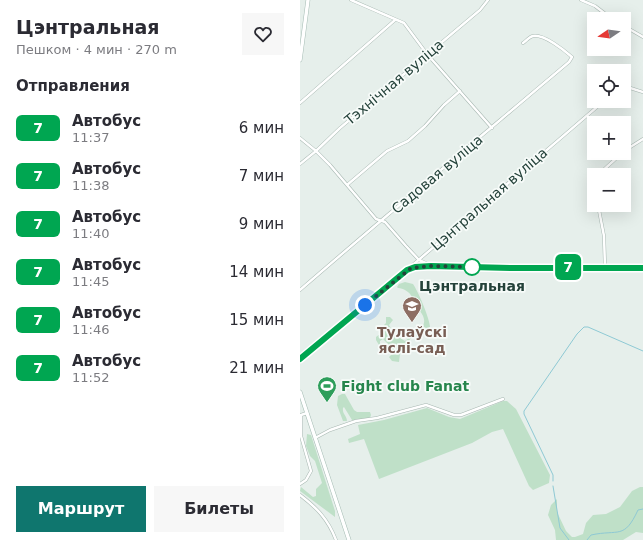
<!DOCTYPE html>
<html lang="ru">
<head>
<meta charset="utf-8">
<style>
  :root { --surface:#fff; --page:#f7f7f7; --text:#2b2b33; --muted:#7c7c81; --accent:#0f766e }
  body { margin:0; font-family:"DejaVu Sans",sans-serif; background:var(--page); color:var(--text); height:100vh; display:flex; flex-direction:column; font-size:15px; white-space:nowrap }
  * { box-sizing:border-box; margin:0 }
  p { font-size:13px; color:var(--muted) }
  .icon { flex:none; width:22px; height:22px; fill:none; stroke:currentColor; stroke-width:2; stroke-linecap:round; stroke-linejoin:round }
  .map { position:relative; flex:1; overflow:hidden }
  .panel { display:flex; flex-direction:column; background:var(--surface); width:300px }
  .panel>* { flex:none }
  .badge { padding:0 8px; border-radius:6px; font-size:14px; line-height:26px }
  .needle { width:26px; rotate:257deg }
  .tools { position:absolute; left:287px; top:12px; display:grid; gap:8px }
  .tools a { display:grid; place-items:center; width:44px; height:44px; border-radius:0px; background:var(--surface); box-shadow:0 4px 16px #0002; font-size:20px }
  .you { position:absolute; width:20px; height:20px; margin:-10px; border:3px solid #fff; border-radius:50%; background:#1a73e8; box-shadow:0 0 0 6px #1a73e833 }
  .map>.badge { position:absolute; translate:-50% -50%; box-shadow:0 0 0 2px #fff }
  h2 { padding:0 16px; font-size:15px; line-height:36px }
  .round { display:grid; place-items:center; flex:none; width:42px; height:42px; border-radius:0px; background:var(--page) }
  .headline { display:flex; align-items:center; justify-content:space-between; height:68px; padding:0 16px }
  h1 { font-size:19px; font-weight:800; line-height:30px }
  .cta { display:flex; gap:8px; margin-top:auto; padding:8px 16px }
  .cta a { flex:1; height:46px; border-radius:0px; background:var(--accent); color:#fff; font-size:16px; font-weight:800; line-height:46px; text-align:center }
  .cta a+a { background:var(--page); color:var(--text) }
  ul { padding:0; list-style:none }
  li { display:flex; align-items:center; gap:12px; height:48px; padding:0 16px }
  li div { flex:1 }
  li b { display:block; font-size:15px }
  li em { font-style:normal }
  li .badge { min-width:44px; font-weight:700; text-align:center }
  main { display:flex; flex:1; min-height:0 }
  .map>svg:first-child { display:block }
  .green { fill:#bfe0c8 }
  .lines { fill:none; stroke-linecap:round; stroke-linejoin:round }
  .stream { stroke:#8ec9d4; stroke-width:1 }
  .street-casing { stroke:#a8b8b2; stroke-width:3.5 }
  .secondary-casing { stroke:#a4bbb3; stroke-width:4.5 }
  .street { stroke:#fff; stroke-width:2.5 }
  .secondary { stroke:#fff; stroke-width:3.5 }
  .line-casing { stroke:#fff; stroke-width:9 }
  .line { stroke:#00a651; stroke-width:6 }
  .walk { stroke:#24423a; stroke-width:4; stroke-dasharray:0 7.2 }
  .stop-dot { fill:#fff; stroke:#00a651; stroke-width:2 }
  .labels { text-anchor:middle; stroke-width:3.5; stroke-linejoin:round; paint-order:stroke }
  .street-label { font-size:14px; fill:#24423a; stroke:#f7fbf9 }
  .stop-label { font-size:14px; font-weight:bold; fill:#24423a; stroke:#f7fbf9 }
  .education-label { font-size:14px; font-weight:bold; fill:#785e54; stroke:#f7fbf9 }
  .leisure-label { font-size:14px; font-weight:bold; fill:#27864d; stroke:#f7fbf9; text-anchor:start }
</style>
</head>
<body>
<main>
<section class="panel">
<div class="headline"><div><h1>Цэнтральная</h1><p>Пешком · 4 мин · 270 m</p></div><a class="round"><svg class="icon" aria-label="heart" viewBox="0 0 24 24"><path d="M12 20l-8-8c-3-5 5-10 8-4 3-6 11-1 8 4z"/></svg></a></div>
<h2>Отправления</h2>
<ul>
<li><span class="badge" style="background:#00a651;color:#fff">7</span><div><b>Автобус</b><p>11:37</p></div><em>6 мин</em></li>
<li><span class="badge" style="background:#00a651;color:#fff">7</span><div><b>Автобус</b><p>11:38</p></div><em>7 мин</em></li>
<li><span class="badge" style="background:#00a651;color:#fff">7</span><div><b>Автобус</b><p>11:40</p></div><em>9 мин</em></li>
<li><span class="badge" style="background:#00a651;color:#fff">7</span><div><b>Автобус</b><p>11:45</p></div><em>14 мин</em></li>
<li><span class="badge" style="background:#00a651;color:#fff">7</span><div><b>Автобус</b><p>11:46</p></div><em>15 мин</em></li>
<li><span class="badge" style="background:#00a651;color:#fff">7</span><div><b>Автобус</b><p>11:52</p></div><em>21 мин</em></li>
</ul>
<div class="cta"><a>Маршрут</a><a>Билеты</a></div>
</section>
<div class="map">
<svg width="343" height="540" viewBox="0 0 343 540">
  <rect width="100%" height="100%" fill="#e6efeb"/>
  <path class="green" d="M105 282 113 284C118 291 130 319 130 327L122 334 110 339 109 341 110 349 100 354 99 362 92 361 89 357 92 354 91 347 83 339 80 341V345H79L76 340V337C83 332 85 334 84 325L86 323V317H90L93 320 89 325C93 332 98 337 105 341 107 340 108 338 109 336 112 333 117 332 120 329 130 321 120 309 112 304 112 302 112 299 112 297 110 292 103 288 98 288L97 287 99 284Z
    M42 394H45L54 410 57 412H70L71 415 70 418 55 421 52 420 44 407 43 408C42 414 47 416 47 421H43L37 405 38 396Z
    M203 401H207L216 409 250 475 249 483 233 490 229 486 203 429 192 432 172 443 79 479 64 439 49 443 48 439 60 434 58 425 84 420 127 408 149 417 160 419Z
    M7 434 11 435 35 511V517L0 491 1 487 13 497 16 496V489L22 483 15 461 10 456 6 446Z
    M340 487H343V533L336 532 323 540H256L255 530 248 515 251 505 257 499V512L266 531 272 537H275L283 534 286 523 293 515 306 514 320 507 332 491Z"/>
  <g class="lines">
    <path class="stream" d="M253 481V475L224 414V411L277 334 284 327H288L343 351
      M253 486 260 528 269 540
      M287 540 291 535C319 529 324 540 338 510L343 509"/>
    <g class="street-casing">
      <path id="street" d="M51 0 104 23 127 54 192 128
        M281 0 295 6 312 19
        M324 26 343 37
        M324 86 343 92
        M0 103 95 20
        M0 138 16 151 30 165 76 219 85 222 106 246 119 260 130 265
        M324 151 343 139
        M0 164 16 151 40 128 180 10 188 0
        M298 175 322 153
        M47 185 87 151 108 141 125 126 144 105 160 91
        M298 205 304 236 305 267
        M108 269 304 101
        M0 290C89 213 179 138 269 62L272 57C264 50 244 34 233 36 229 37 226 41 223 43
        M15 438 30 430 56 421 77 418 126 405 154 415H161L203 399
        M0 484 6 480 11 471 1 436V415L7 413
        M0 495C17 508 28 519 36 540"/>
    </g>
    <g class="secondary-casing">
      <path id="secondary" d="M0 60 8 0
        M0 359 107 271 115 267 131 266 211 268H343
        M0 392 49 540"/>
    </g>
    <use href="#street" class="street"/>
    <use href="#secondary" class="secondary"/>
  </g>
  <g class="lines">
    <g class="line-casing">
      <path id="line" d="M0 359 107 270 115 267 131 266 211 268H343"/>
    </g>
    <use href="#line" class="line"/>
    <path class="walk" d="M65 305 111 268 131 266 172 267"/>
  </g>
  <defs>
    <g id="school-pin" transform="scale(1)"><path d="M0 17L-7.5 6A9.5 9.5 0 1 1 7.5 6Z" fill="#8d6e63" stroke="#f7fbf9"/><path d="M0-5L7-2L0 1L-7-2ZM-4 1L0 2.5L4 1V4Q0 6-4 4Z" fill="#fff"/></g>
    <g id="stadium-pin" transform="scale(1)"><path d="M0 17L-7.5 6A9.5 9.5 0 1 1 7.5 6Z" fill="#2e9e5b" stroke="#f7fbf9"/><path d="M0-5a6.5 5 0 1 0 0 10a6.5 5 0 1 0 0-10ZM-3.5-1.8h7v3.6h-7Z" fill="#fff"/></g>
  </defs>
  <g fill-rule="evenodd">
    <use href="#school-pin" x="112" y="306"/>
    <use href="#stadium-pin" x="27" y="386"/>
  </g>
  <circle class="stop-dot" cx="172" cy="267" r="8"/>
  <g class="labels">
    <g class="street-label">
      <text transform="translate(94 82) rotate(-40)" y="5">Тэхнічная вуліца</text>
      <text transform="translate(137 174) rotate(-40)" y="5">Садовая вуліца</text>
      <text transform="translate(189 199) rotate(-41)" y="5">Цэнтральная вуліца</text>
    </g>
    <g class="stop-label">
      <text x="172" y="291">Цэнтральная</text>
    </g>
    <g class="education-label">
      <text x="112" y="337">Тулаўскі<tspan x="112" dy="16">яслі-сад</tspan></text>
    </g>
    <g class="leisure-label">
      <text x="41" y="391">Fight club Fanat</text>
    </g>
  </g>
</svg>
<div class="tools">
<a><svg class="needle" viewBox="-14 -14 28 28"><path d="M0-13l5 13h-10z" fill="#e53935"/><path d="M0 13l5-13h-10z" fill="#7c7c81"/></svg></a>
<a><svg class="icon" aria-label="locate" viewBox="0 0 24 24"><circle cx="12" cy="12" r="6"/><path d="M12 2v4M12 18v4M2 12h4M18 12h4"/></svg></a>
<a>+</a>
<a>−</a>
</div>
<div class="you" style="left:65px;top:305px"></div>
<b class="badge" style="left:268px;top:267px;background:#00a651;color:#fff">7</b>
</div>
</main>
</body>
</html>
